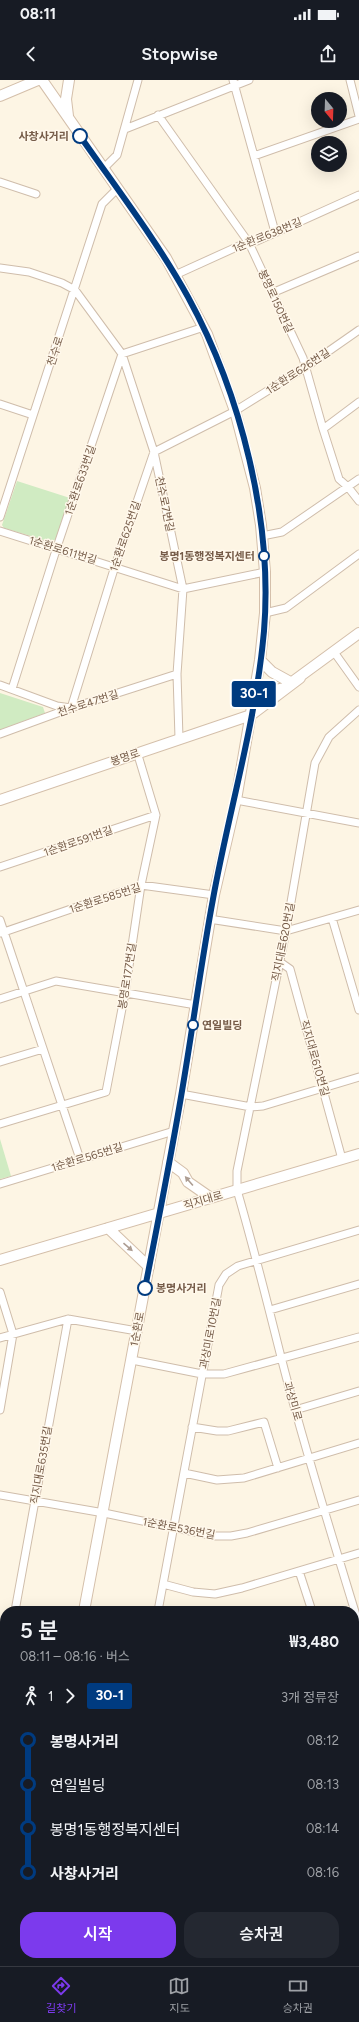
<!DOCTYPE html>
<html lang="ko">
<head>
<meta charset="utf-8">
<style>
  :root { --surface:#171b24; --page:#242831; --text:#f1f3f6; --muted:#9ea1a6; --line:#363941; --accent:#7c3aed }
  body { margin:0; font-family:Figtree,"Noto Sans KR",sans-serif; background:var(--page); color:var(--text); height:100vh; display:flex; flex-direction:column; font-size:15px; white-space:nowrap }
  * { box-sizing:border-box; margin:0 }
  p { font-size:13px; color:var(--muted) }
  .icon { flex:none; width:22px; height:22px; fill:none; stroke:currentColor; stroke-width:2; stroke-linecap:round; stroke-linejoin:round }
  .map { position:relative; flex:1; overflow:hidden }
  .sheet { position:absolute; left:0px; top:1526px; width:359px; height:360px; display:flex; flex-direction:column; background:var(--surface); border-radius:16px 16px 0 0; box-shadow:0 4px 16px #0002 }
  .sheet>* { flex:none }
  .badge { padding:0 8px; border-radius:3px; font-size:14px; line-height:26px }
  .needle { width:26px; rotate:161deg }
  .buttons { position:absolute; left:311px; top:12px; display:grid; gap:8px }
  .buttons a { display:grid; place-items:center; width:36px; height:36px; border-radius:50%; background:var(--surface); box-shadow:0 4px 16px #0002; font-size:20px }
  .map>.badge { position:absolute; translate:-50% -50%; box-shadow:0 0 0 2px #fff }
  .legs { display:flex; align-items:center; gap:6px; height:44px; padding:0 20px; font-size:13px }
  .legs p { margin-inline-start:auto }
  .headline { display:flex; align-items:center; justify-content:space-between; height:68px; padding:0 20px }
  h1 { font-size:22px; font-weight:600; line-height:30px }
  .primary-button { display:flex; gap:8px; margin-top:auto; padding:8px 20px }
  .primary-button a { flex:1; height:46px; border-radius:16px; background:var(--accent); color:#fff; font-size:16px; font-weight:600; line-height:46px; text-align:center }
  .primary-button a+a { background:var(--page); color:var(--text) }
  ul { padding:0 20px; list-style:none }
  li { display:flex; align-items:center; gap:14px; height:44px; font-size:15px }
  li i { display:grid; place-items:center; width:6px; height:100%; margin:0 5px; background:currentColor }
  li i::after { content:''; width:10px; height:10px; margin:-5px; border:3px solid; border-radius:50%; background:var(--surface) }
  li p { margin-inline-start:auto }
  li:first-child i { background:linear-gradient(#0000 50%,currentColor 0) }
  li:last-child i { background:linear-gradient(currentColor 50%,#0000 0) }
  .status { display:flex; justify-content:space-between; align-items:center; height:28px; padding:0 20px; background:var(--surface); direction:ltr }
  .status svg { height:11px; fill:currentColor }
  header { display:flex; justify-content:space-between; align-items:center; height:52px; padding:0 20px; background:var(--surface); font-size:18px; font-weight:600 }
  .tabs { display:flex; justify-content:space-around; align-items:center; height:56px; border-top:1px solid var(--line); background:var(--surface); font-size:11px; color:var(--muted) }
  .tabs a { display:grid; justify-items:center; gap:2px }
  .tabs .active { color:var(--accent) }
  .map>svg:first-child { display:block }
  .green { fill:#d0ebc2 }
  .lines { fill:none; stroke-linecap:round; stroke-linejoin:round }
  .street-casing { stroke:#cfbdab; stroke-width:9 }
  .secondary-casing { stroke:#d4bfaa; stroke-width:12 }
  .street { stroke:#fff; stroke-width:7 }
  .secondary { stroke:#fff; stroke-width:10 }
  .oneway { fill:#ad9d92 }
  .line-1-casing { stroke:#fff; stroke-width:9 }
  .line-1 { stroke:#003b80; stroke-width:6 }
  .stop-1-dot { fill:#fff; stroke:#003b80; stroke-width:2 }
  .labels { text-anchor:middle; stroke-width:3; stroke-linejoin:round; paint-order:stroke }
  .stop-label { font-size:11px; font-weight:bold; fill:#765c49; stroke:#fff8eb; text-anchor:end }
  .street-label { font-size:11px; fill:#765c49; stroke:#fff8eb }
</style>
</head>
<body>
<div class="status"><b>08:11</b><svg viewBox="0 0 49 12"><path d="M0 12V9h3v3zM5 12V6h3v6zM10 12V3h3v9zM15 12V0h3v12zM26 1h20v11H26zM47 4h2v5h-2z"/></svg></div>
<header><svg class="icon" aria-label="back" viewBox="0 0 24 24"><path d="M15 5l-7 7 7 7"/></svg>Stopwise<svg class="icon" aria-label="share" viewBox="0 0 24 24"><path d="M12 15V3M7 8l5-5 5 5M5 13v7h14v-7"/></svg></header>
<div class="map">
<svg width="359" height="1886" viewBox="0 0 359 1886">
  <rect width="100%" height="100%" fill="#fdf5e4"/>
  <path class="green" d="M17 401 70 418 56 459 51 462 4 448 2 445Z
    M0 613 43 627 45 633 0 650Z
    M0 1059 11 1096 0 1099Z"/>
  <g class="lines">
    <g class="street-casing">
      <path id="street" d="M233 0 275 152
        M350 0 359 36
        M158 35 249 163 303 278 323 349 339 399 348 407 359 421
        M125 49 249 0
        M254 76 359 39
        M103 89 117 75 138 0
        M0 102 36 114
        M0 188 29 192 62 203 75 210 122 274 154 372 183 509 177 594 179 658
        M175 195 241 165 257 161 359 115
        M272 213 359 176
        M0 324 33 335
        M323 349 359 322
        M0 437 102 124 117 109
        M0 451 183 509 265 492
        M262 456 282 452 359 399
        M265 533 286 528 359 474
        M334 572 359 607
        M0 605 57 626 71 628 115 486 154 372 235 331 306 287 359 250
        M12 609 57 467 122 274 204 247
        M359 630 329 657 315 683 286 851 237 1091V1110C253 1165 267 1221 281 1277 304 1367 332 1456 359 1545
        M0 654 71 628 177 594
        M236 720 359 743
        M0 787 156 735
        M332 838 359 930
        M209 839 286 851 359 830
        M0 840 80 1079
        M1 853 141 805 214 815
        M280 882 290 889 342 1079
        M0 919 56 901 196 925
        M0 982 43 969
        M181 1014 251 1027 263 1026 359 997
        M0 1044 106 1012 125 913 141 805 156 735 137 672
        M0 1104 174 1051
        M0 1212 13 1254 0 1330
        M270 1230 359 1204
        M0 1258 68 1239 137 1251
        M132 1280 202 1294H224L359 1257
        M295 1330 359 1311
        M192 1347 217 1351H228L264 1342 278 1388
        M184 1393 217 1400 244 1398 359 1363
        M0 1415 104 1433 214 1456H231L247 1453 359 1420
        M299 1491 312 1531
        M163 1504 193 1512 215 1514 242 1508 359 1473
        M15 1531 68 1239
        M158 1531 219 1205 226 1194 238 1186 359 1150
        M302 1531 311 1528
        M0 1551 5 1552
        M0 1616 5 1586
        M354 1639 359 1638
        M0 1695H5
        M354 1823 359 1827
        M0 1844 5 1845"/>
    </g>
    <g class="secondary-casing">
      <path id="secondary" d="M42 0 166 178 207 254 235 331 255 408 261 445 265 492V533L260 580 236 720 214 815 181 1014 84 1531
        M0 16 38 0
        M68 36 66 19 69 0
        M260 580 272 592 292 603
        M254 615 284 608 359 553
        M0 720 251 635 300 598
        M168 1082 183 1093 188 1102 211 1118
        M108 1148 149 1187
        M0 1180 359 1074
        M18 1886 19 1881"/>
    </g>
    <use href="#street" class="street"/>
    <use href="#secondary" class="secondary"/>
  </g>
  <defs><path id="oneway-solid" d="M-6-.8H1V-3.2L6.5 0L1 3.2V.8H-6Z"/></defs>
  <g class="oneway">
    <use href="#oneway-solid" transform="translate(189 1101) rotate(-131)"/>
    <use href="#oneway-solid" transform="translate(128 1167) rotate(41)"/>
  </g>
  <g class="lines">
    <g class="line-1-casing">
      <path id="line-1" d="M80 56C117 109 157 161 188 217 241 314 273 441 264 551 256 642 229 730 213 819 201 883 193 947 182 1011 171 1077 158 1142 145 1208"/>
    </g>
    <use href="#line-1" class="line-1"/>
  </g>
  <g class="stop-1-dot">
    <circle cx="80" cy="56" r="7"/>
    <circle cx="264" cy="476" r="5"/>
    <circle cx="193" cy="945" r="5"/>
    <circle cx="145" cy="1208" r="7"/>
  </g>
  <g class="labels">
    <g class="stop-label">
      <text x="69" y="60">사창사거리</text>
      <text x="255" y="480">봉명1동행정복지센터</text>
      <text x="202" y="949" text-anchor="start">연일빌딩</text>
      <text x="156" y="1212" text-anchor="start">봉명사거리</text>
    </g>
    <g class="street-label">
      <text transform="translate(267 155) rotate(-22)" y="4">1순환로638번길</text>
      <text transform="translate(276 221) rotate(65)" y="4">봉명로150번길</text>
      <text transform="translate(55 271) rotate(-72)" y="4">천수로</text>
      <text transform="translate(298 291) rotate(-33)" y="4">1순환로626번길</text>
      <text transform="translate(80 400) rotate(-71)" y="4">1순환로633번길</text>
      <text transform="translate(165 424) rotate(78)" y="4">천수로7번길</text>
      <text transform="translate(125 456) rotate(-71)" y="4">1순환로625번길</text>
      <text transform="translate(63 470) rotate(17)" y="4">1순환로611번길</text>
      <text transform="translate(88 623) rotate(-18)" y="4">천수로47번길</text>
      <text transform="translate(125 677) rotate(-19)" y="4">봉명로</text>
      <text transform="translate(78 761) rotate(-19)" y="4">1순환로591번길</text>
      <text transform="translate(105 818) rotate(-18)" y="4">1순환로585번길</text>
      <text transform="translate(283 862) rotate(-79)" y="4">직지대로620번길</text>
      <text transform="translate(127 896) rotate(-81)" y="4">봉명로177번길</text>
      <text transform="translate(315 978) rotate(74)" y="4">직지대로610번길</text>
      <text transform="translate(87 1077) rotate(-17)" y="4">1순환로565번길</text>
      <text transform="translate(203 1120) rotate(-16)" y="4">직지대로</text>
      <text transform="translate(137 1249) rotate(-79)" y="4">1순환로</text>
      <text transform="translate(210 1253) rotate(-79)" y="4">과상미로10번길</text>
      <text transform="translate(293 1321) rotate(74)" y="4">과상미로</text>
      <text transform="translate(41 1385) rotate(-80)" y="4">직지대로635번길</text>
      <text transform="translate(179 1448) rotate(11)" y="4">1순환로536번길</text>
    </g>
  </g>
</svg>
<div class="buttons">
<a><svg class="needle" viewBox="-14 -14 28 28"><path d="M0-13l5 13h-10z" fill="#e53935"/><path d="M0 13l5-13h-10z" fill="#9ea1a6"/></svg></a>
<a><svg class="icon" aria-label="layers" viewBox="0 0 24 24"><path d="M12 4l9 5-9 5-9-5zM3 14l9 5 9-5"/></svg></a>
</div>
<b class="badge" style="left:254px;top:614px;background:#003b80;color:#fff">30-1</b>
<section class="sheet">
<div class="headline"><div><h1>5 분</h1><p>08:11 – 08:16 · 버스</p></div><b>₩3,480</b></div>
<div class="legs"><svg class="icon" aria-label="walk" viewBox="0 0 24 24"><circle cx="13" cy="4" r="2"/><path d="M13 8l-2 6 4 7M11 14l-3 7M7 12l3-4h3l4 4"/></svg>1<svg class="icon" aria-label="forward" viewBox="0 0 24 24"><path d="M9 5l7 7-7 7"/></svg><b class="badge" style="background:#003b80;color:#fff">30-1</b><p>3개 정류장</p></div>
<ul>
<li><i style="color:#003b80"></i><b>봉명사거리</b><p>08:12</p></li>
<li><i style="color:#003b80"></i><span>연일빌딩</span><p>08:13</p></li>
<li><i style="color:#003b80"></i><span>봉명1동행정복지센터</span><p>08:14</p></li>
<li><i style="color:#003b80"></i><b>사창사거리</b><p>08:16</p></li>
</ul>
<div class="primary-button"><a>시작</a><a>승차권</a></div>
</section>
</div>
<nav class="tabs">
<a class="active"><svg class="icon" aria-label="directions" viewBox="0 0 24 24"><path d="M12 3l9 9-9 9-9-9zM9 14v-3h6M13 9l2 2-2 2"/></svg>길찾기</a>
<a><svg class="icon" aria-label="map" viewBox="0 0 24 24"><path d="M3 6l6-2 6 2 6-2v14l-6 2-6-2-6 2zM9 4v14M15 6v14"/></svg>지도</a>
<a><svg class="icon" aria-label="tickets" viewBox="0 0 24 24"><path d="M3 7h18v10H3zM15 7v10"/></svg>승차권</a>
</nav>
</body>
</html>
